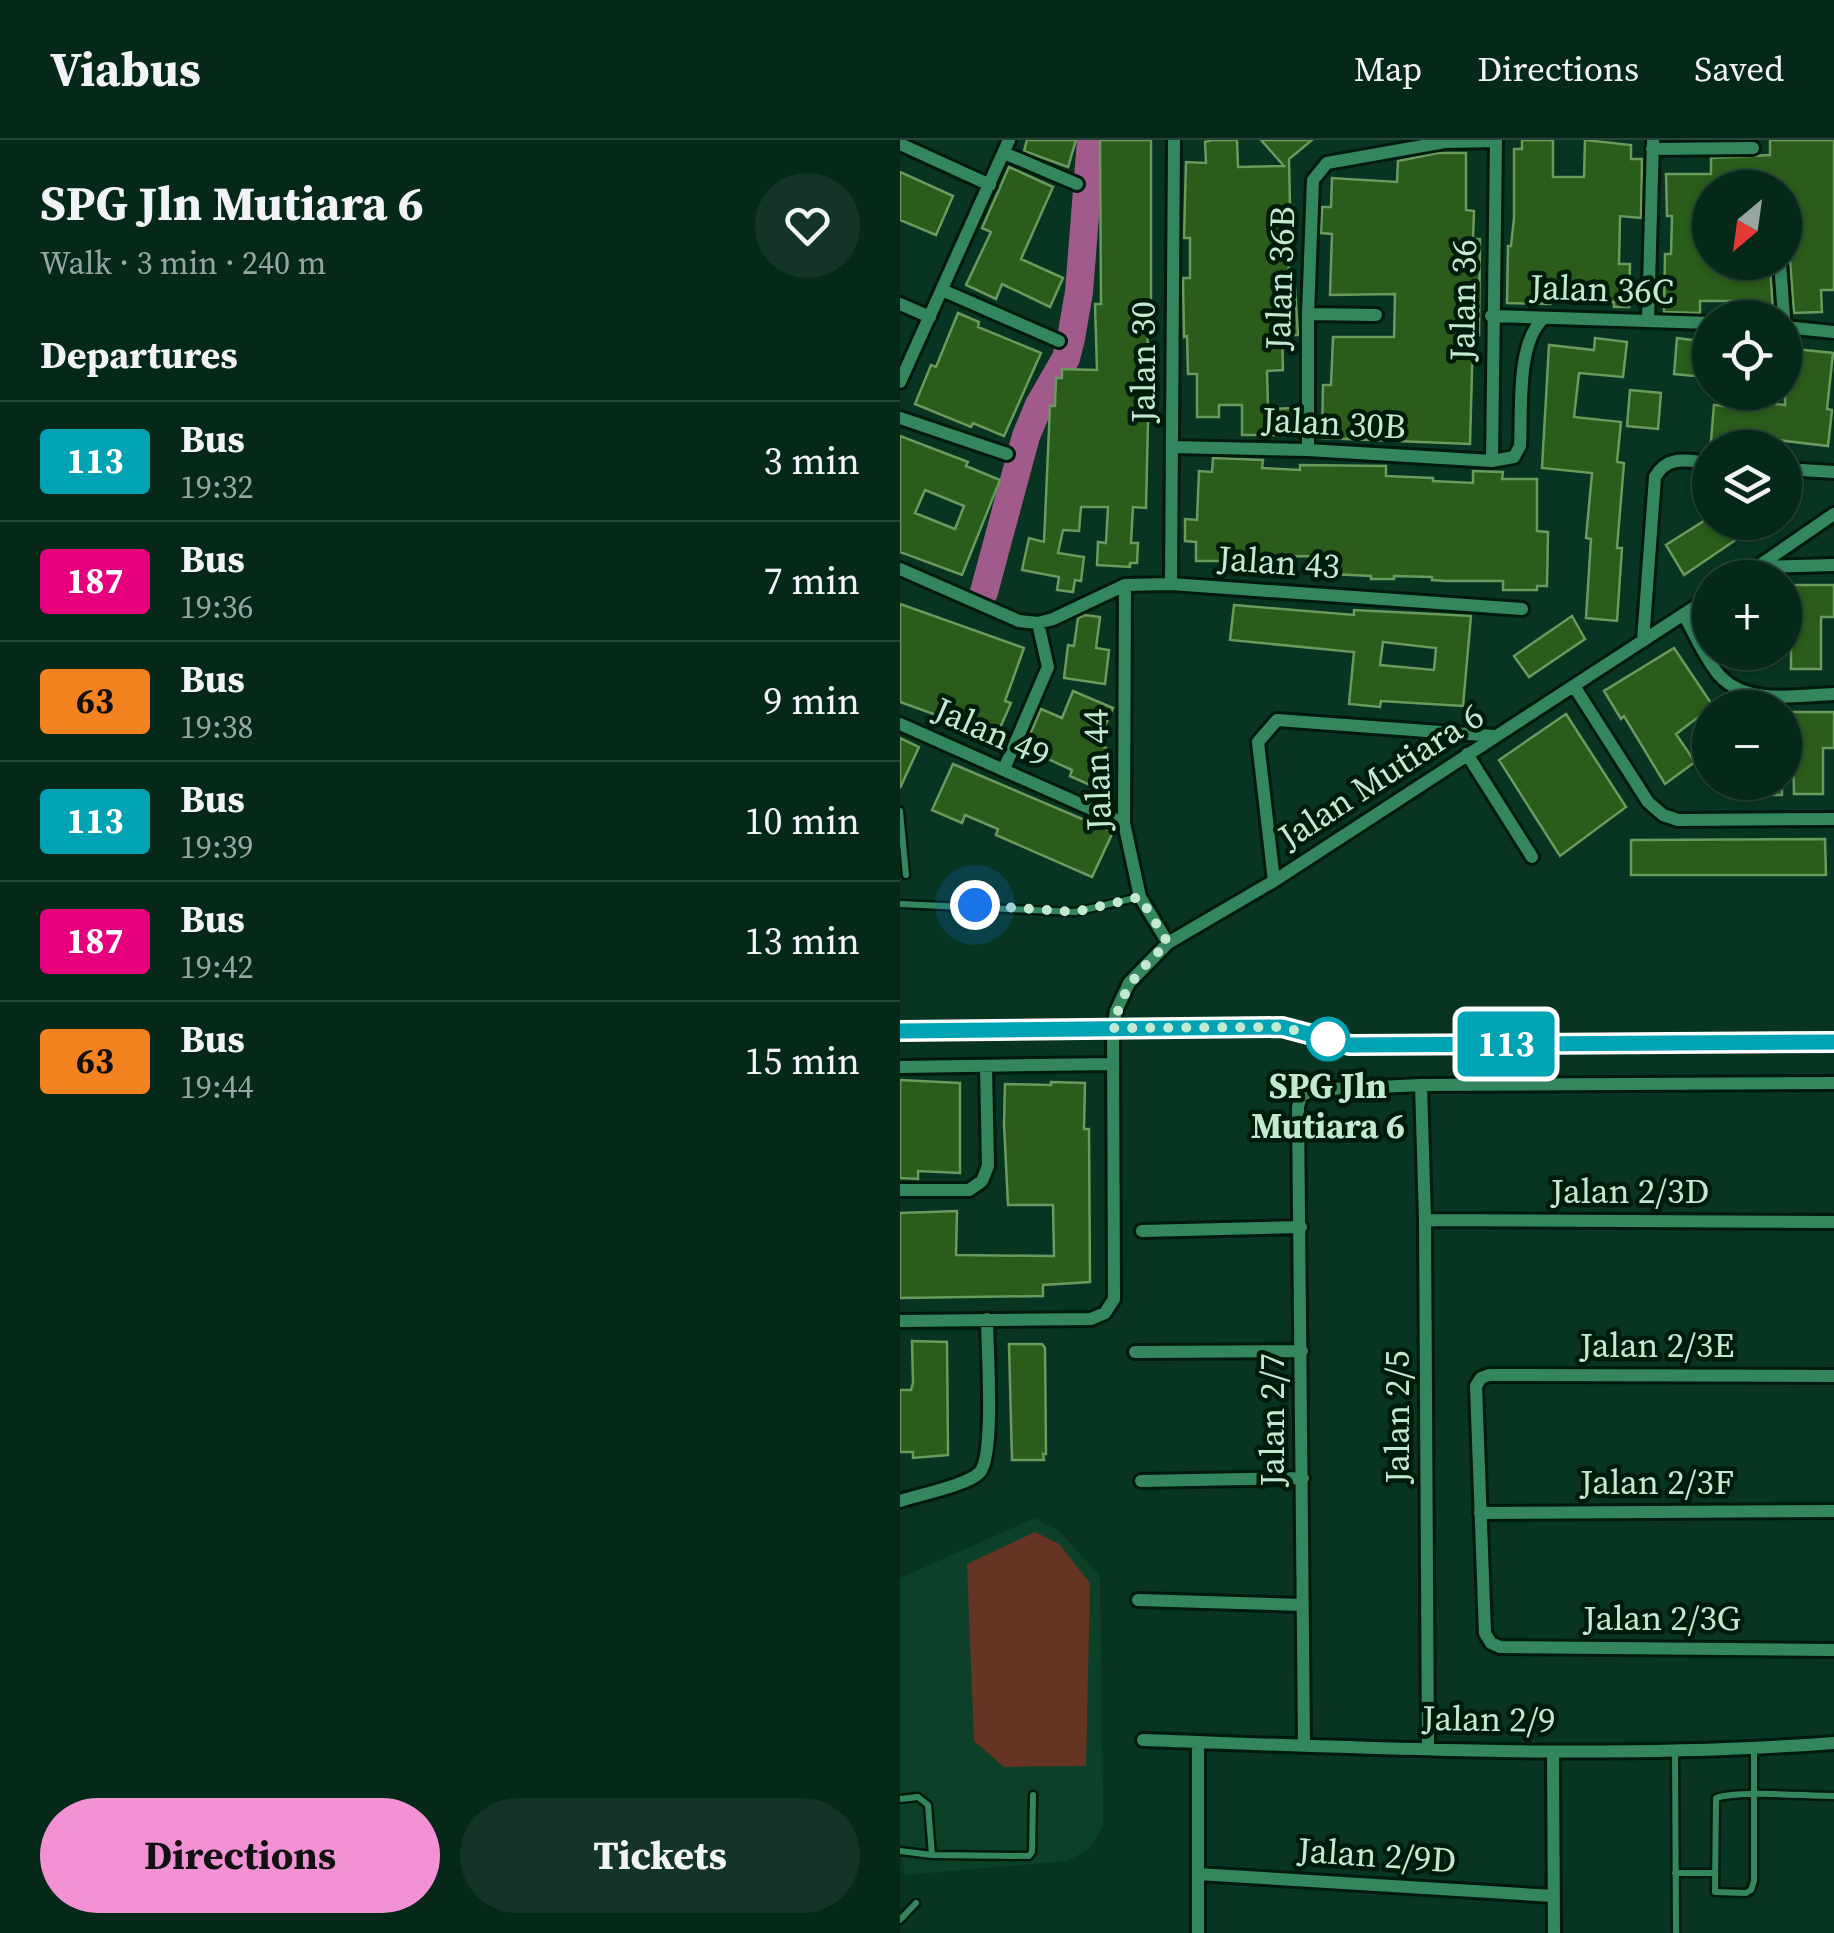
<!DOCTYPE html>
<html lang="en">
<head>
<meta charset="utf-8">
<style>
  :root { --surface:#052819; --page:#133426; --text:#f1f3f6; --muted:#97a6a2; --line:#264438; --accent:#f391d5 }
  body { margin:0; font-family:"Source Serif 4",serif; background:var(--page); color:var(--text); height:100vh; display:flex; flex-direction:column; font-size:38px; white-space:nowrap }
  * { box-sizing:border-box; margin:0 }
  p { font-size:32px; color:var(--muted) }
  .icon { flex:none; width:55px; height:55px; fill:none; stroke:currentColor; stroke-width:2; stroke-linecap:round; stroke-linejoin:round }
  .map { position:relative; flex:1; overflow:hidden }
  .details { display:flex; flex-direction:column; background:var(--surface); width:900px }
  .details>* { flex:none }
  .badge { padding:0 20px; border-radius:8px; font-size:35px; line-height:65px }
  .needle { width:65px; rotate:209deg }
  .controls { position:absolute; left:792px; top:30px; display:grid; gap:20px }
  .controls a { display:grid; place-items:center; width:110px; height:110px; border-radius:50%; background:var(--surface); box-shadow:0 2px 8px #0004,0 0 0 2px var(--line); font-size:50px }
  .you { position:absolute; width:50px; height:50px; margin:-25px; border:8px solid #fff; border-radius:50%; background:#1a73e8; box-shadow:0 0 0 15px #1a73e833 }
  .map>.badge { position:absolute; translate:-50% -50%; box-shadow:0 0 0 5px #fff }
  h2 { padding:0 40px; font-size:38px; line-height:90px }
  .round { display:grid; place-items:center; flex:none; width:105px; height:105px; border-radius:52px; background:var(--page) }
  .head { display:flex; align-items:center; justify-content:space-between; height:170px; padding:0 40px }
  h1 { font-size:48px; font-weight:700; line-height:75px }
  .cta { display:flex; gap:20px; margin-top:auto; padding:20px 40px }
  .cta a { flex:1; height:115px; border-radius:60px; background:var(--accent); color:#111; font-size:40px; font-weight:700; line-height:115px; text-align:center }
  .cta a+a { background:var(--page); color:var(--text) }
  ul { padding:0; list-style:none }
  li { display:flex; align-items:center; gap:30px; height:120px; padding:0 40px; border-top:2px solid var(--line) }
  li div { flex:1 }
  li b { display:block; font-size:38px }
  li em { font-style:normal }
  li .badge { min-width:110px; font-weight:700; text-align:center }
  header { display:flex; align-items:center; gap:60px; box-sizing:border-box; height:140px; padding:0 50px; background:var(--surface); border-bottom:2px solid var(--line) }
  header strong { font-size:48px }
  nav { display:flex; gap:55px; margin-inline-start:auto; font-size:35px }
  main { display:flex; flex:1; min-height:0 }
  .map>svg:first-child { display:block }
  .built { fill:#0d4029 }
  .grass { fill:#663423 }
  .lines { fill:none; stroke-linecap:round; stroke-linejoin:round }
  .river { stroke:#a05b8b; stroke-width:28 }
  .building { fill:#2a5c1b; stroke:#6a9a5e; stroke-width:2.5; fill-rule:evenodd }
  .lane-casing { stroke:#02190d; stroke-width:11 }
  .street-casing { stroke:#02190d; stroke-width:18 }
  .secondary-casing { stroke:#02190d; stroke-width:22 }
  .lane { stroke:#34865e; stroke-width:6 }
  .street { stroke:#34865e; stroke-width:12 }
  .secondary { stroke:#2c9a6a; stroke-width:18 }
  .line-casing { stroke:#fff; stroke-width:22 }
  .line { stroke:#00a3b4; stroke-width:15 }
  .walk { stroke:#c2e9d2; stroke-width:10; stroke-dasharray:0 18 }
  .stop-dot { fill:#fff; stroke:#00a3b4; stroke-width:5 }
  .labels { text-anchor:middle; stroke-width:9; stroke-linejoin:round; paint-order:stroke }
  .street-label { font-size:35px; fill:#c2e9d2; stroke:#001b0c }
  .stop-label { font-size:35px; font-weight:bold; fill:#c2e9d2; stroke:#001b0c }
</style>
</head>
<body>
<header>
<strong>Viabus</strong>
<nav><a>Map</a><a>Directions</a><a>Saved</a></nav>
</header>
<main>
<section class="details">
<div class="head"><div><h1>SPG Jln Mutiara 6</h1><p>Walk · 3 min · 240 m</p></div><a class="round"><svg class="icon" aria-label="heart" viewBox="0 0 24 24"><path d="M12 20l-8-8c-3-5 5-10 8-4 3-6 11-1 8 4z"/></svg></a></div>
<h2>Departures</h2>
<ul>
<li><span class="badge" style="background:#00a3b4;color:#fff">113</span><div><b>Bus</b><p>19:32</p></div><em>3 min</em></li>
<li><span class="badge" style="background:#e6007e;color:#fff">187</span><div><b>Bus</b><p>19:36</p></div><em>7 min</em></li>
<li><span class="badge" style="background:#f58220;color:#111">63</span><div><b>Bus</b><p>19:38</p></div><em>9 min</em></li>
<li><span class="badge" style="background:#00a3b4;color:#fff">113</span><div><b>Bus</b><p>19:39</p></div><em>10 min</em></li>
<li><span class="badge" style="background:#e6007e;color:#fff">187</span><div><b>Bus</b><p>19:42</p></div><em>13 min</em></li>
<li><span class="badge" style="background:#f58220;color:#111">63</span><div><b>Bus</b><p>19:44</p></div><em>15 min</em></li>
</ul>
<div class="cta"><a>Directions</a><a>Tickets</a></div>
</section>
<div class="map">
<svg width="934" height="1793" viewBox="0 0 934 1793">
  <rect width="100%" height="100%" fill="#073521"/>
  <path class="built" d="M135 1378 159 1391 200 1436 203 1685 190 1708 168 1721 5 1735 0 1702V1438Z"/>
  <path class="grass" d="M135 1392 159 1404 190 1443 186 1626 104 1627 74 1601 67 1424Z"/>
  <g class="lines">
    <path class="river" d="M84 452 126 296 139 265 166 218 171 198 179 152 191 0"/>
  </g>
  <path class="building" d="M127 0H176L168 27 124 11Z
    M200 0H251V162H246L249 236 246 368 233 367 231 403H238L237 423H230V427L197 425 198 402 206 403 208 367H181L179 391 163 390 158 413 184 417 181 441 175 440 173 452 157 450 159 437 122 430 129 398 144 402 150 266H155L156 238H162V229L197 230 195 164H201Z
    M312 0H337L338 27 384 26 361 0H412L389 19 390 66H393L392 83H386L389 134 394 133 398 195H382L383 230 367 231 368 269 394 268 395 295H342V265H319V277H297V234H288L287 196 284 197 283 138H290V98H284L286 22 306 23 305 2Z
    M622 0H653V37H684L685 0 731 5V19H742L741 78 720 76 719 124H730L729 167H714V162L696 161V158H650V164L607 163 608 106H611L614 78V9H622Z
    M870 0H934V150H921L922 172 894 173 890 121 885 113V48H810V122H870L873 171H841V161H800V173L764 172 765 114H771L772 76H767L766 34H811V18L870 15Z
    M538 13H566V70L574 71 573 99H580L579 195H573L570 304 422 298 423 245H431L433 197H494L495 154 430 155 432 94 421 93 422 67H431L432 38 497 42 498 21Z
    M109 27 153 47 121 119 163 138 150 167 102 144 96 159 66 145 91 92 82 88Z
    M0 32 53 56 36 95 0 80Z
    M58 173 79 182 78 187 141 213 104 296 73 283 71 287 15 264 31 225 36 227Z
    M695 198 727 202 723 237 679 233 674 277 721 282 717 322 724 323 717 408H722L717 481 686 478 691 399 686 398 692 333 642 328 649 205 694 210Z
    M777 198 809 202 805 237 774 234Z
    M885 208 933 213 927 269 932 270 928 306 843 296 842 304 811 301 814 265 856 270 857 262 885 265Z
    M730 250 761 253 758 289 727 286Z
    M0 296 68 322 66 326 100 340 62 435 0 412ZM25 350 64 366 55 389 15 373Z
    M313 318 363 320 362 328 400 330V325L486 326V336L533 338V341L573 343V331L603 332 602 339H637V391L648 392 647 446H637V450H603V441H547L532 440V437L494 436V439H471V436L431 434 432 417 394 416 393 434 359 432 360 417 324 416V421H296V402L285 401V379L297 380 299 331 312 332Z
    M810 377V382H862L784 435 766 405Z
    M885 445H934V477H921V529H891V480H885Z
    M0 464 124 508 105 561 111 563 92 606 74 598 78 590 0 562Z
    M334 465 454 475V470L571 476 563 566 481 561 480 567 449 564 454 512 330 500ZM483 502 536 508 534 530 480 525Z
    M185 475 200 477 196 508 209 510 205 544 164 538 168 505 174 506 178 478Z
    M672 476 685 499 629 537 614 516Z
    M774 508 813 566 776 594 795 622 765 644 724 576 721 579 704 551Z
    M173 551 213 568 197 604 206 608 190 645 170 636 172 630 124 608 141 569 162 578Z
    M885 572H934V608H923V654H894L893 607H885Z
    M666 574 726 667 660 716 599 620Z
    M0 598 19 607 0 648Z
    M53 624 213 692 192 737 96 695 98 689 65 675 62 683 32 670Z
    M852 642H882V655H852Z
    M925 699 926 735H731V700Z
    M0 940 60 943V1033L18 1031V1039L0 1038Z
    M151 942 185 943 184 989H189L190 1142 143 1145V1156L0 1158V1073L57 1071 56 1115 154 1116 153 1065H108L104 984 105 944 151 945Z
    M12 1201 47 1202 48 1315 13 1318V1312H0V1250H11L13 1243Z
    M109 1204H142L145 1208 146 1314H143L144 1320H112Z"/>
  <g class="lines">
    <g class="lane-casing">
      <path id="lane" d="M0 671 6 735
        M0 764 175 772 239 757
        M775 1609 776 1793
        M854 1610V1741L851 1750 846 1753 815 1752 816 1658C842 1650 904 1656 934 1656
        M0 1659 18 1657 28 1665 32 1715 0 1711
        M32 1715 129 1716 132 1712 133 1655
        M775 1733H815
        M0 1780 16 1763"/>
    </g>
    <g class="street-casing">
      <path id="street" d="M0 4 90 45
        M752 9 853 8
        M104 13 177 44
        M880 122 884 178
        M42 150 159 201
        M0 164 30 177
        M408 174 476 175
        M591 176 810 183
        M748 181 753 0
        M885 187 934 192
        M0 242 109 0
        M0 278 107 314
        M273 307 408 310 592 321 614 317 620 306C622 270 616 202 644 178
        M408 310V174L413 40 427 23 545 2 596 1
        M592 321 596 0
        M885 329 934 332
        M857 427 934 425
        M0 429 119 481 138 483 153 479 225 445 271 444 622 469
        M841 438 934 374
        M271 444 274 0
        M225 445 224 683 240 757 268 803
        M784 475C795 494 805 519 820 536 848 566 898 555 934 554
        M743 501 755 337C768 314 787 321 810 323
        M674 546 748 662 763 675 778 680 934 679
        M0 584 214 679
        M567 614 632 717
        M104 629 148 527 138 483
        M374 741 358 602 377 580 595 596
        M0 927 213 924
        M521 945 525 1080 528 1609
        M0 1050H69L82 1041 88 1026 86 926
        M525 1080 934 1082
        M242 1091 401 1087
        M0 1181 191 1179 205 1173 214 1159 213 888 216 871 229 843 268 803 374 741 810 457
        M235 1212 402 1211
        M934 1236 589 1235 581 1238 576 1246 585 1493 591 1503 600 1507 934 1510
        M241 1341 403 1338
        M0 1361C18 1355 69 1345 80 1332 95 1315 87 1206 87 1179
        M580 1373 934 1371
        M238 1460 402 1465
        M243 1600C471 1608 706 1620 934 1603
        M298 1602V1793
        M404 1604 398 967 401 956 413 950 521 945 934 943
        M653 1612 654 1793
        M298 1734 653 1756"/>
    </g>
    <g class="secondary-casing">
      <path id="secondary" d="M0 891 381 887 450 905 934 902"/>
    </g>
    <use href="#lane" class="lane"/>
    <use href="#street" class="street"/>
    <use href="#secondary" class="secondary"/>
  </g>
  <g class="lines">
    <g class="line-casing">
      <path id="line" d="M0 891 382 887 450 905 934 902"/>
    </g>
    <use href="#line" class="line"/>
    <path class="walk" d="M75 765 175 772 240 757 268 803C241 828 220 850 214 888L382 887 428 899"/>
  </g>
  <circle class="stop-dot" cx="428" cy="899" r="20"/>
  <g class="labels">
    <g class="street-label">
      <text transform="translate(380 138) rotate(-88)" y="12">Jalan 36B</text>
      <text transform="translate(702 149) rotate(2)" y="12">Jalan 36C</text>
      <text transform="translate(563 160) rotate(-89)" y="12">Jalan 36</text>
      <text transform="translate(243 222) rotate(-90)" y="12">Jalan 30</text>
      <text transform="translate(434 283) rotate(3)" y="12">Jalan 30B</text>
      <text transform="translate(379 422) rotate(4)" y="12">Jalan 43</text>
      <text transform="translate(92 592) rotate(24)" y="12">Jalan 49</text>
      <text transform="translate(197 630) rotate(-92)" y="12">Jalan 44</text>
      <text transform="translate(481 636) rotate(-33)" y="12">Jalan Mutiara 6</text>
      <text x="730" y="1063">Jalan 2/3D</text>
      <text x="757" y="1217">Jalan 2/3E</text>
      <text transform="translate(497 1277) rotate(-90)" y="12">Jalan 2/5</text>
      <text transform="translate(372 1280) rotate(-90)" y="12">Jalan 2/7</text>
      <text x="757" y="1354">Jalan 2/3F</text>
      <text x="762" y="1490">Jalan 2/3G</text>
      <text transform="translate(589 1579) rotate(1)" y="12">Jalan 2/9</text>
      <text transform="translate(477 1715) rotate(4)" y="12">Jalan 2/9D</text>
    </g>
    <g class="stop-label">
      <text x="428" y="958">SPG Jln<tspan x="428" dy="40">Mutiara 6</tspan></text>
    </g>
  </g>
</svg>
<div class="controls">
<a><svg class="needle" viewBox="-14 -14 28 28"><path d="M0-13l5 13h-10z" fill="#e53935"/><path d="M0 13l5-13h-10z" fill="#97a6a2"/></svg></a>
<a><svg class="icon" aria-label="locate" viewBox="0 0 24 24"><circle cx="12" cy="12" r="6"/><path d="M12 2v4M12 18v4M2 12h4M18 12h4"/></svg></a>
<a><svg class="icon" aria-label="layers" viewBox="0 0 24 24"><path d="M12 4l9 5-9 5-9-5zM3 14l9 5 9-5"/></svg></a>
<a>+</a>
<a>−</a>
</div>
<div class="you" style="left:75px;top:765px"></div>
<b class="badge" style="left:606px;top:904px;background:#00a3b4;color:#fff">113</b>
</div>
</main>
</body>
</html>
